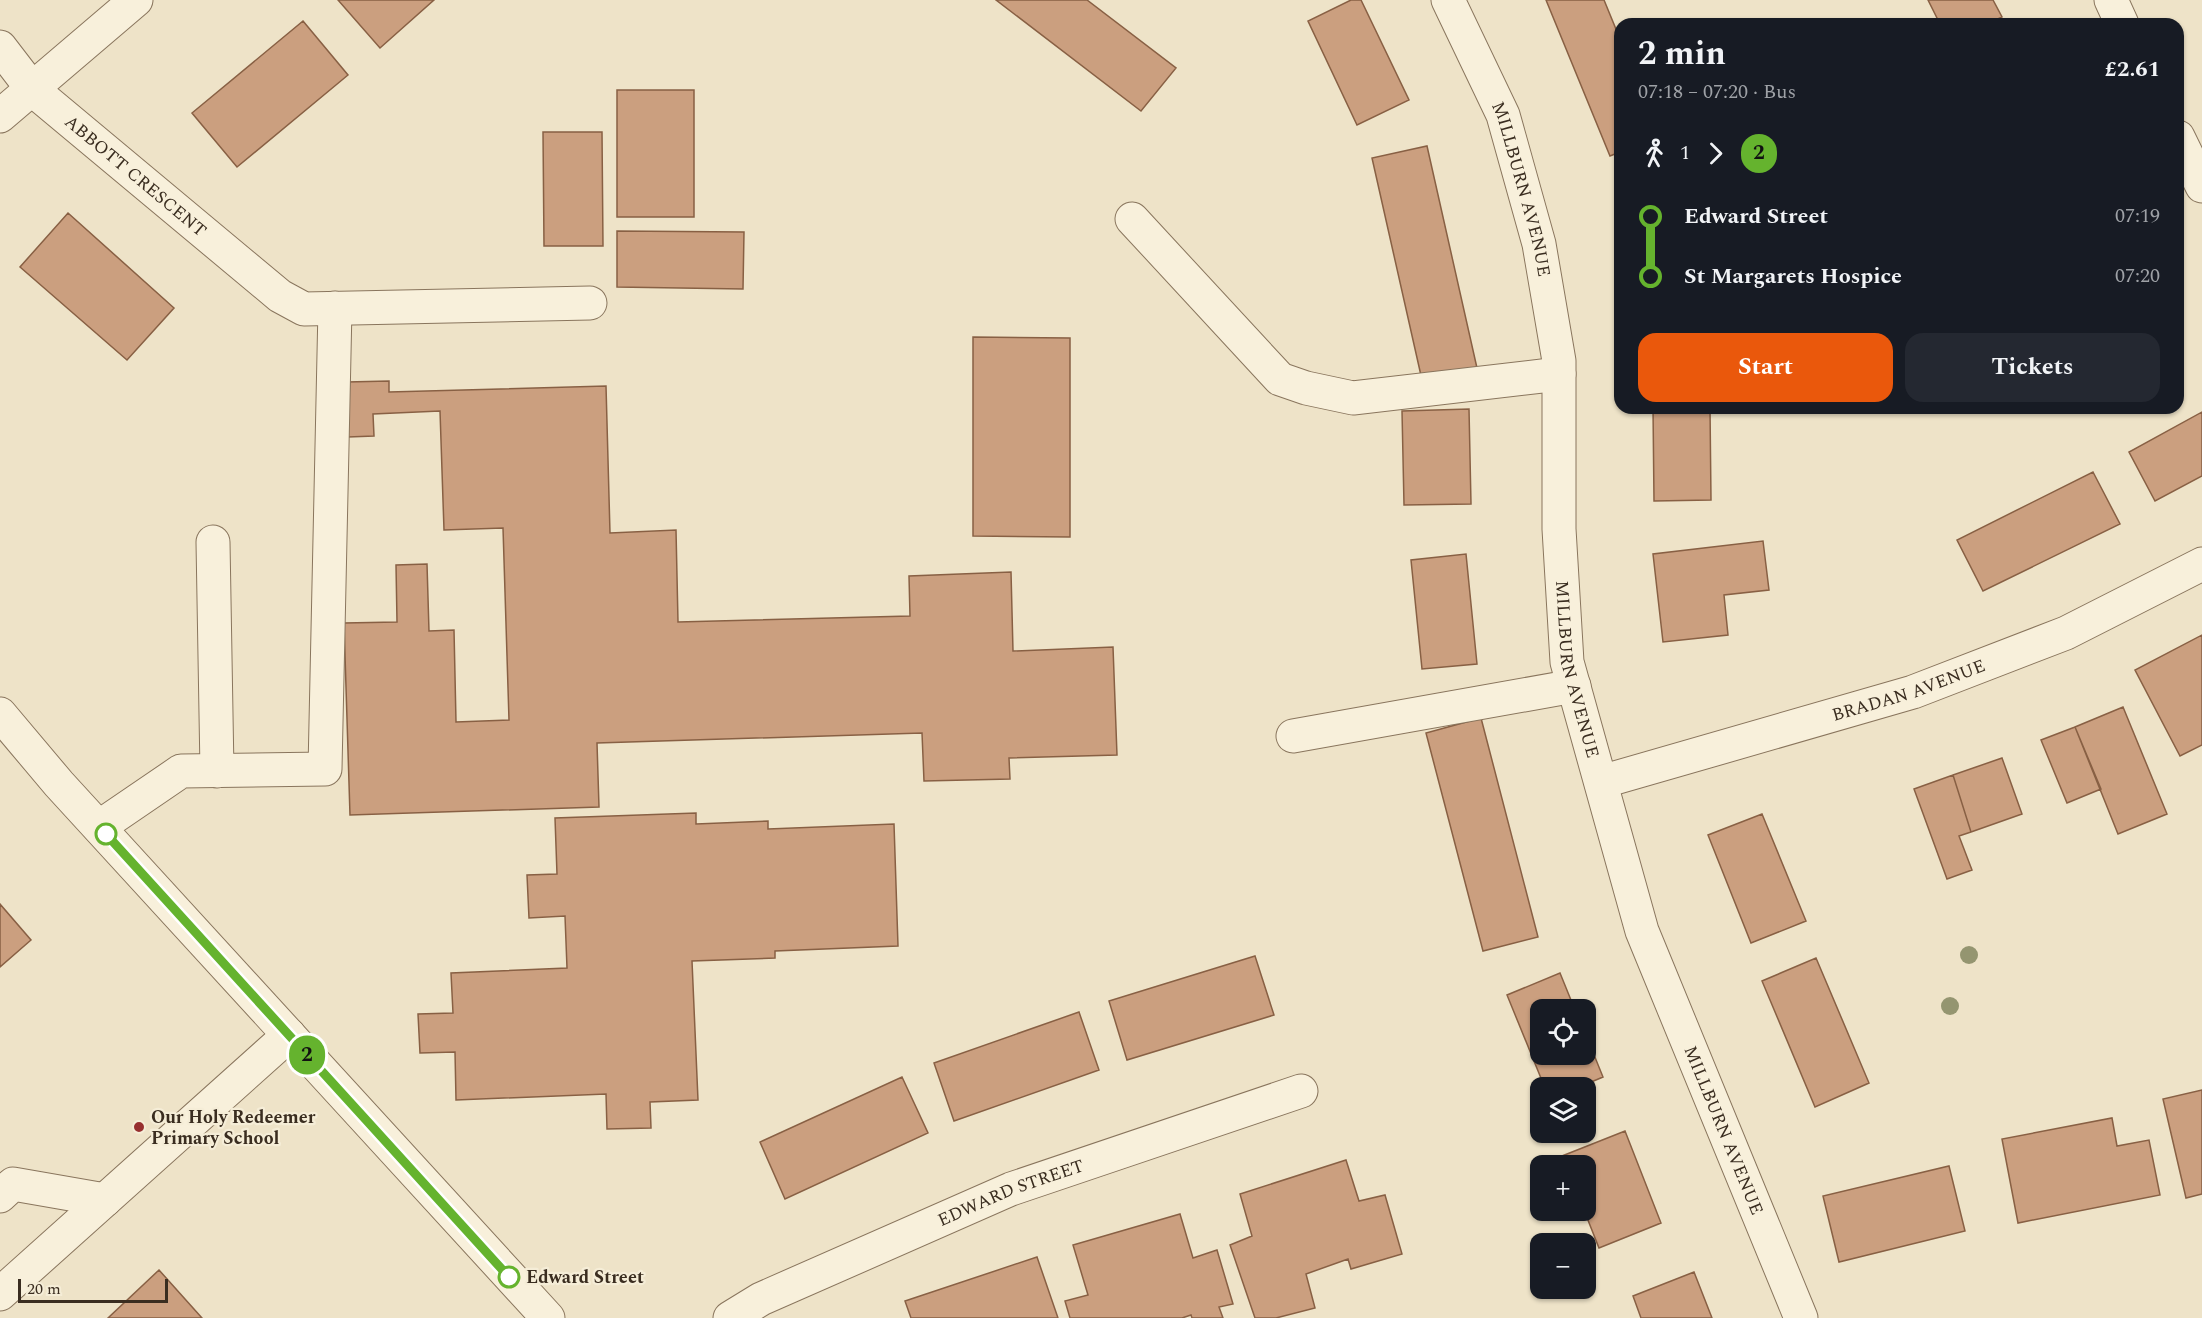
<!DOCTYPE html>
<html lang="en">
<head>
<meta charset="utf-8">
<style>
  :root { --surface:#171b24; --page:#242831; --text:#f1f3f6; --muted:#9ea1a6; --accent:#ea580c }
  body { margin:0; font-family:Spectral,serif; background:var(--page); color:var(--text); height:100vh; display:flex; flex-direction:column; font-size:22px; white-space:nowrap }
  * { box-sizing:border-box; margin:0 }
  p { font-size:20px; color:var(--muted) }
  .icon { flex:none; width:33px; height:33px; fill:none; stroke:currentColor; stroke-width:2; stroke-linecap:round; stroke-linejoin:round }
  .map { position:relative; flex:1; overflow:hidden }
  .sheet { position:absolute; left:1614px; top:18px; width:570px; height:396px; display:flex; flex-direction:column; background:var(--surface); border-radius:18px; box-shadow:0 2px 4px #0004 }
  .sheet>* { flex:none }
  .badge { padding:0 12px; border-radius:20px; font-size:21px; line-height:39px }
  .tools { position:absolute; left:1530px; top:999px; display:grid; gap:12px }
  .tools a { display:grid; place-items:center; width:66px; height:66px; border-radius:12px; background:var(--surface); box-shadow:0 2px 4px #0004; font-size:30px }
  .scale { position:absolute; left:18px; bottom:15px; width:150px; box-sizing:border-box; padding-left:6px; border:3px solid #3a2d20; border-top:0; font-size:16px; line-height:21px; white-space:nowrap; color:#3a2d20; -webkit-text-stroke:4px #f5edd7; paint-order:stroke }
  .map>.badge { position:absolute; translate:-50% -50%; box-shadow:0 0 0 3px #fff }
  .legs { display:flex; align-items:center; gap:9px; height:66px; padding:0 24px; font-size:20px }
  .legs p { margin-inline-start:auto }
  .summary { display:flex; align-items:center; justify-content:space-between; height:102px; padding:0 24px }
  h1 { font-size:33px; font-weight:700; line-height:45px }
  .action { display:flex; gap:12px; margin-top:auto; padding:12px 24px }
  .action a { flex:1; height:69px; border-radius:18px; background:var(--accent); color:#fff; font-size:24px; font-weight:700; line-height:69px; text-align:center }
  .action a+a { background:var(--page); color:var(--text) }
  ul { padding:0 24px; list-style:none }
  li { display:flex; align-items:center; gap:21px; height:60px; font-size:22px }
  li i { display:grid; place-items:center; width:9px; height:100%; margin:0 8px; background:currentColor }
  li i::after { content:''; width:15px; height:15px; margin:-8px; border:4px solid; border-radius:50%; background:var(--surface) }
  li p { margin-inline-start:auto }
  li:first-child i { background:linear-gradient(#0000 50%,currentColor 0) }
  li:last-child i { background:linear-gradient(currentColor 50%,#0000 0) }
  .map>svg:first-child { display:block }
  .building { fill:#cb9f7f; stroke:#886044; stroke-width:1.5 }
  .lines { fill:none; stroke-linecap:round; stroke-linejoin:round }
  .minor-casing { stroke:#89755d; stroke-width:35 }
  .minor { stroke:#f8f0db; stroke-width:33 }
  .tree { fill:#949570 }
  .line-1-casing { stroke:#fff; stroke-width:14 }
  .line-1 { stroke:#65b32e; stroke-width:9 }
  .stop-1-dot { fill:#fff; stroke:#65b32e; stroke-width:3 }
  .poi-dot { fill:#972f2f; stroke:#f5edd7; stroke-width:2 }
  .labels { text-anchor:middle; stroke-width:4.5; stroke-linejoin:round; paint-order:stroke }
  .street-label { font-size:18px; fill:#3a2d20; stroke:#f5edd7 }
  .poi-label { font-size:18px; font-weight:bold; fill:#3a2d20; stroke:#f5edd7; text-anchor:start }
  .stop-label { font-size:18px; font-weight:bold; fill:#3a2d20; stroke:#f5edd7; text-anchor:start }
</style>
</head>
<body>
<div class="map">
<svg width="2202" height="1318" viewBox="0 0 2202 1318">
  <rect width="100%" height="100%" fill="#eee3c8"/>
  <path class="building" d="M338 0H434L380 48Z
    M996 0H1087L1176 68 1141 111Z
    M1351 0H1361L1409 100 1357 125 1308 21Z
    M1546 0H1604L1620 39V152L1610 156Z
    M1928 0H1993L2002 17 1987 24H1940Z
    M303 21 348 75 237 167 192 113Z
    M617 90H694V217H617Z
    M543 132H602L603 246H544Z
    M1427 146 1477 368 1422 380 1372 158Z
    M1620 192V225L1615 193Z
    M68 213 174 308 127 360 20 267Z
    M617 231 744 232 743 289 617 287Z
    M973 337 1070 338V537L973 536Z
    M389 381V392L606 386 610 533 676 530 678 622 910 616 909 576 1011 572 1013 651 1113 647 1117 755 1009 758 1010 779 924 781 922 733 597 743 599 807 350 815 344 623 397 622 396 565 427 564 429 631 454 630 456 722 509 720 503 528 444 530 440 411 373 414 374 436 348 437 347 382Z
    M1653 408H1710L1711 500 1654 501Z
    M1469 409 1471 504 1404 505 1402 411Z
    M2202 412V476L2155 501 2129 452Z
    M2093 472 2120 524 1983 591 1957 540Z
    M1763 541 1769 590 1724 595 1728 635 1663 642 1653 554Z
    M1466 554 1477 664 1422 669 1411 560Z
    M2202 635V745L2180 756 2135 670Z
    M2123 707 2167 814 2118 834 2075 727Z
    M1481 718 1538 937 1483 951 1426 733Z
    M2075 727 2101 789 2067 803 2041 740Z
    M2002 758 2022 814 1971 832 1953 775Z
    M1953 775 1971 832 1959 836 1972 870 1947 879 1914 789Z
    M696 813V824L768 821V829L894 824 898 946 775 951V958L692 961 698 1100 650 1102 651 1128 607 1129 606 1094 456 1100 455 1052 420 1053 418 1014 453 1013 451 973 567 968 565 916 529 918 527 875 557 874 555 818Z
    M1762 814 1806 921 1751 943 1708 835Z
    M0 904 31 940 0 967Z
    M1255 956 1274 1015 1127 1060 1109 1001Z
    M1816 958 1869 1083 1815 1107 1762 981Z
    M1560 973 1575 1010H1540V1054H1586V1035L1603 1077 1577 1088H1545L1507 995Z
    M1079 1012 1099 1070 954 1121 934 1063Z
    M902 1077 928 1133 785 1199 760 1142Z
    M2202 1090V1194L2186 1198 2163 1099Z
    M2112 1118 2117 1146 2149 1140 2160 1195 2018 1223 2002 1139Z
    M1625 1131 1661 1223 1599 1248 1584 1210 1586 1166H1566L1562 1156Z
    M1346 1160 1359 1201 1385 1195 1402 1254 1351 1269 1348 1259 1306 1274 1315 1308 1276 1318H1255L1230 1245 1252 1236 1240 1194Z
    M1949 1166 1965 1231 1839 1262 1823 1196Z
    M1180 1214 1193 1258 1217 1250 1233 1304 1219 1307 1223 1318H1192L1191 1315 1182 1318H1070L1065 1301 1088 1295 1073 1245Z
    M1037 1257 1058 1318H911L905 1301Z
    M159 1270 202 1318H108Z
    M1694 1272 1712 1318H1641L1633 1296Z"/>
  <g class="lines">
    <g class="minor-casing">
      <g id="minor">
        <path id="s1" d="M1448 0 1503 115 1539 244 1559 361V529L1567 662 1642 931 1801 1318"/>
        <path d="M2111 0 2122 24"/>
        <path id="s2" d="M0 47 33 90 280 296 304 309 590 303"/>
        <path d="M0 116 136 0"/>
        <path d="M2178 137 2202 186"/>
        <path d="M1132 219 1280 379 1306 388 1353 398 1559 374"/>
        <path d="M213 542 217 771"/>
        <path d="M0 714 59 784 548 1318"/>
        <path d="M1293 736 1574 686"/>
        <path id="s3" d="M1601 782 1913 692 2066 633 2202 564"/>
        <path d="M99 827 181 771 325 769 335 308"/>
        <path d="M0 1196 13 1184 105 1200"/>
        <path d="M0 1294 289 1035"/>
        <path id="s4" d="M730 1318 761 1299 1011 1189 1301 1091"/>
      </g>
    </g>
    <use href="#minor" class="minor"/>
  </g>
  <g class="tree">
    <circle cx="1969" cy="955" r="9"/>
    <circle cx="1950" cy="1006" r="9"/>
  </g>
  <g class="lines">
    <g class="line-1-casing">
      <path id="line-1" d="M106 834 509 1277"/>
    </g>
    <use href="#line-1" class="line-1"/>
  </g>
  <g class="stop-1-dot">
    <circle cx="106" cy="834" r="10"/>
    <circle cx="509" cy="1277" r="10"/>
  </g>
  <circle class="poi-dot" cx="139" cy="1127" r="6"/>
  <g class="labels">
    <g class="street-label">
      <text dy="6" stroke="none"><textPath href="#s2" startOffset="188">ABBOTT CRESCENT</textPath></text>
      <text dy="6" stroke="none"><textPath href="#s1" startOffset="204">MILLBURN AVENUE</textPath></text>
      <text dy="6" stroke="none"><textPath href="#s1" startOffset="690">MILLBURN AVENUE</textPath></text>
      <text dy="6" stroke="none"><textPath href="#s3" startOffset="321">BRADAN AVENUE</textPath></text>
      <text dy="6" stroke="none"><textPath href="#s1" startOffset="1176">MILLBURN AVENUE</textPath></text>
      <text dy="6" stroke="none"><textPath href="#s4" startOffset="308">EDWARD STREET</textPath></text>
    </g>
    <g class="poi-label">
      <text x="151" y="1123">Our Holy Redeemer<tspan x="151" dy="21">Primary School</tspan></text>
    </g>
    <g class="stop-label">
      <text x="526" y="1283">Edward Street</text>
    </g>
  </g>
</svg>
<div class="tools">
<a><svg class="icon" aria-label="locate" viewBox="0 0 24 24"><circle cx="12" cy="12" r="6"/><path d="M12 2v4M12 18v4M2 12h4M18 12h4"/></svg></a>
<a><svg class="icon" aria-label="layers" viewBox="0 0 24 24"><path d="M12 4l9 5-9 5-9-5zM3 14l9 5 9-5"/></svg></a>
<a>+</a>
<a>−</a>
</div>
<div class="scale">20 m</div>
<b class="badge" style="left:307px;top:1055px;background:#65b32e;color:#111">2</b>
<section class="sheet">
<div class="summary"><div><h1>2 min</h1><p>07:18 – 07:20 · Bus</p></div><b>£2.61</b></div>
<div class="legs"><svg class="icon" aria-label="walk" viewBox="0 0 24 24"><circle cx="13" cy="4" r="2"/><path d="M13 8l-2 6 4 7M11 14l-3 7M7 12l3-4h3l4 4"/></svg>1<svg class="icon" aria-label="forward" viewBox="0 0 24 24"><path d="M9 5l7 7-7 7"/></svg><b class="badge" style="background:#65b32e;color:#111">2</b></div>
<ul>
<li><i style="color:#65b32e"></i><b>Edward Street</b><p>07:19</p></li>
<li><i style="color:#65b32e"></i><b>St Margarets Hospice</b><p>07:20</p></li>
</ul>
<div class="action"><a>Start</a><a>Tickets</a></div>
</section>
</div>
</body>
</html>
